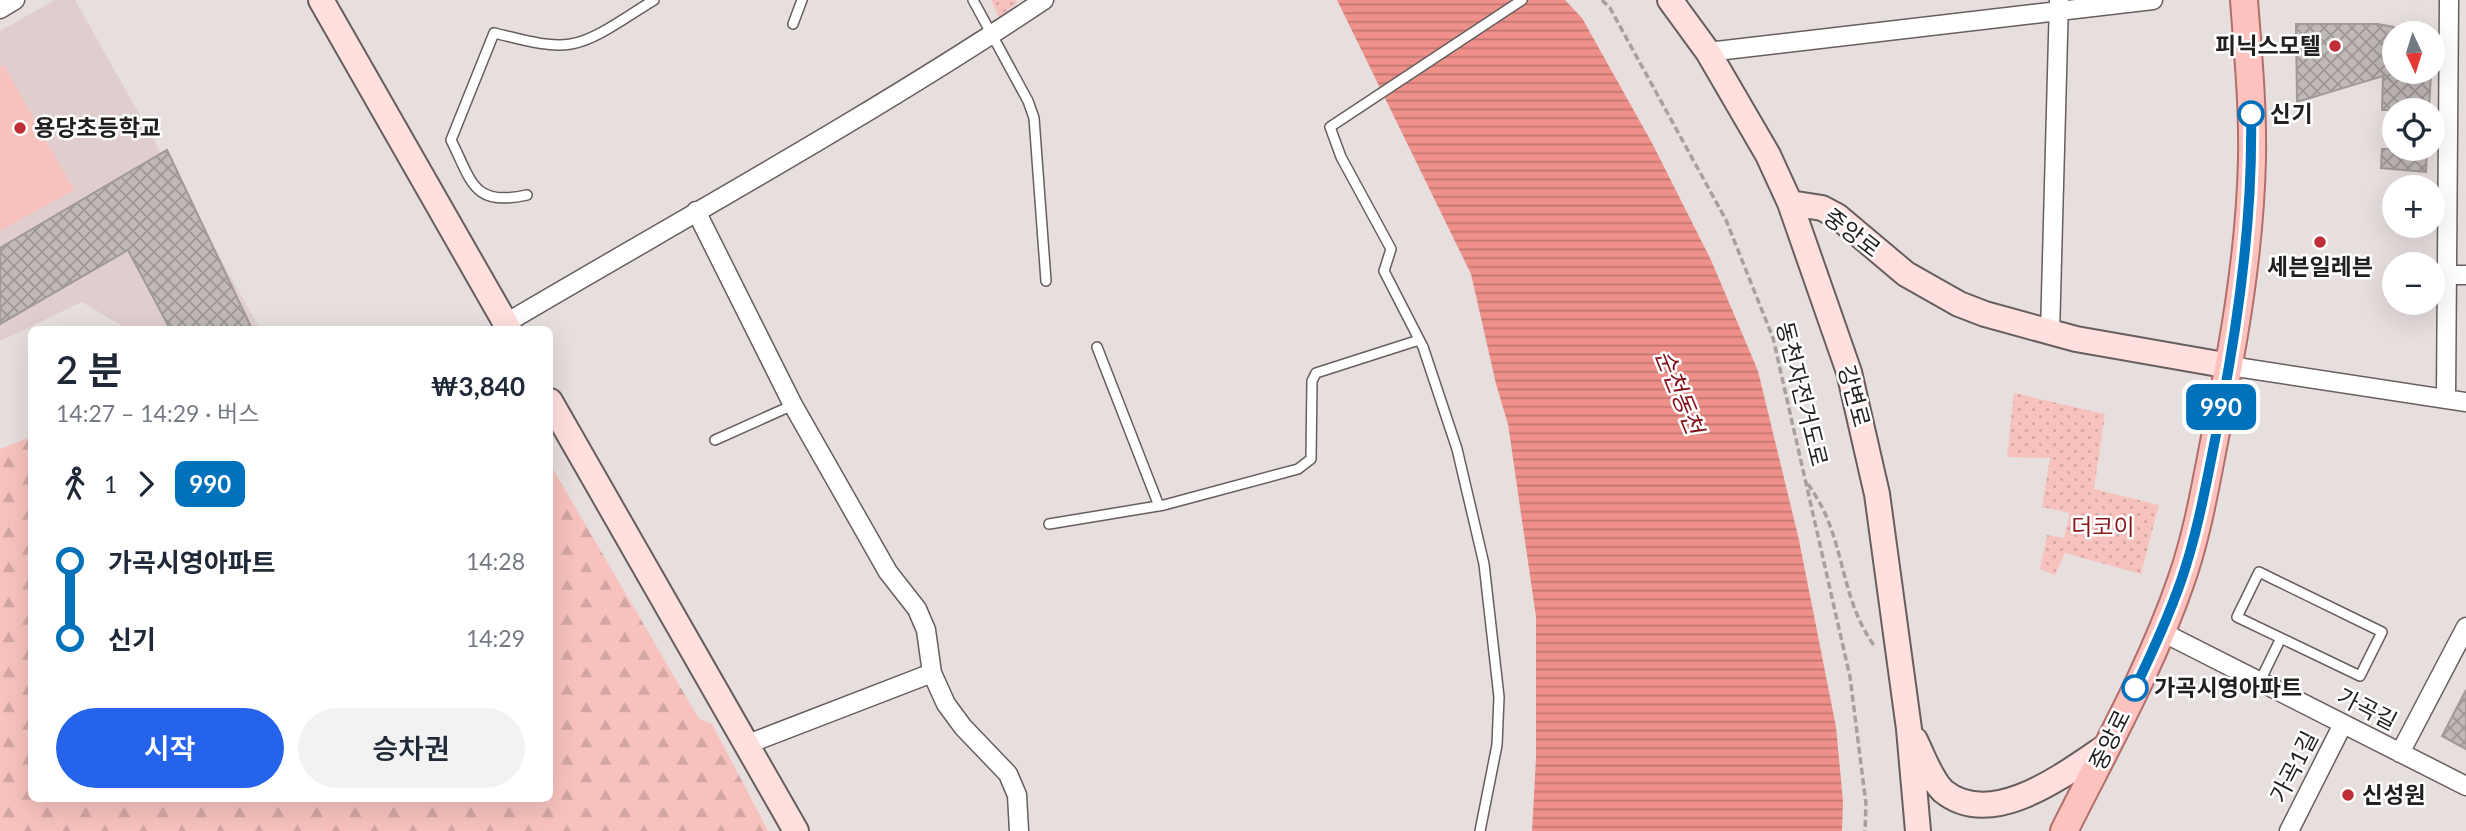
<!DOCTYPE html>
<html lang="ko">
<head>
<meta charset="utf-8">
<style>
  :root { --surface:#fff; --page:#f2f2f3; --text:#1f2937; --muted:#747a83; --accent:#2563eb }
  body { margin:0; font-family:Lato,"Noto Sans KR",sans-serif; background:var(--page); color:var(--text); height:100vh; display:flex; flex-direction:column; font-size:26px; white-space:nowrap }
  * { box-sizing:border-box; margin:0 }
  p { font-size:23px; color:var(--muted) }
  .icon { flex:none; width:38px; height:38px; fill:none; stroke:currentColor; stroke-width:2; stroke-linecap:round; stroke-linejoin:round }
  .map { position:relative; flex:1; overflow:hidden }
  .sheet { position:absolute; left:28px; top:326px; width:525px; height:476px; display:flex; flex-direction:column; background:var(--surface); border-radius:10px; box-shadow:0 7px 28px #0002 }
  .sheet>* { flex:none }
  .badge { padding:0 14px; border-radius:10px; font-size:24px; line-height:46px }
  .needle { width:46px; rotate:176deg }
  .buttons { position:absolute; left:2382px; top:21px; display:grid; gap:14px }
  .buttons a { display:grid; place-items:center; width:63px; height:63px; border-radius:50%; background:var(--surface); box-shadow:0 7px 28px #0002; font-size:35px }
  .map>.badge { position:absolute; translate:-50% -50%; box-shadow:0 0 0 4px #fff }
  .legs { display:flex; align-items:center; gap:10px; height:77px; padding:0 28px; font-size:23px }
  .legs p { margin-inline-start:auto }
  .headline { display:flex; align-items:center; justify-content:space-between; height:119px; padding:0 28px }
  h1 { font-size:38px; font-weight:600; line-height:52px }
  .button { display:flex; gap:14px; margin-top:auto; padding:14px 28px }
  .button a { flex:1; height:80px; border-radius:42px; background:var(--accent); color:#fff; font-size:28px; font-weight:600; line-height:80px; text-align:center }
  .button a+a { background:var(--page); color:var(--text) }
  ul { padding:0 28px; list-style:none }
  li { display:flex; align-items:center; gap:24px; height:77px; font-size:26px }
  li i { display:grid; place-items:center; width:10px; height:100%; margin:0 9px; background:currentColor }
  li i::after { content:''; width:18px; height:18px; margin:-9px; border:5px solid; border-radius:50%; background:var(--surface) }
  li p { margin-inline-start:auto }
  li:first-child i { background:linear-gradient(#0000 50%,currentColor 0) }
  li:last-child i { background:linear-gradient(currentColor 50%,#0000 0) }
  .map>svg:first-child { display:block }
  .built { fill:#dfcecd }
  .forest { fill:url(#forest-firs) }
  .park { fill:url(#park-dots) }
  .garden { fill:#f7c2be }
  .water { fill:url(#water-rules) }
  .building { fill:url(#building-cross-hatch); stroke:#a19999; stroke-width:2 }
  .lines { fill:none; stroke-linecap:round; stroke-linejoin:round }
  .lane-casing { stroke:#665f5e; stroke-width:12 }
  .street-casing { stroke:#665f5e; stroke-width:21 }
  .secondary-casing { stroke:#665f5e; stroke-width:28 }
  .primary-casing { stroke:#b16e6a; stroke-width:30 }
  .path { stroke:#a7a0a0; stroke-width:3.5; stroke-dasharray:7 3.5; stroke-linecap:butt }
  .lane { stroke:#fff; stroke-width:9 }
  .street { stroke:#fff; stroke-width:18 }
  .secondary { stroke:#ffe0df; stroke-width:24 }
  .primary { stroke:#fec2be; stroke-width:26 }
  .line-1-casing { stroke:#fff; stroke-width:16 }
  .line-1 { stroke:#0072bc; stroke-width:10 }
  .poi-dot { fill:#be2e34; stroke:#fff; stroke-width:2.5 }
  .stop-1-dot { fill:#fff; stroke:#0072bc; stroke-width:3.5 }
  .labels { text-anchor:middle; stroke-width:5; stroke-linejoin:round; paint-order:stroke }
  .poi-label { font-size:23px; font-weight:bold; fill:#221f1f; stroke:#fff; text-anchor:start }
  .stop-label { font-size:23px; font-weight:bold; fill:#221f1f; stroke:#fff; text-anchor:start }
  .street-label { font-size:23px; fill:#221f1f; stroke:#fff }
  .park-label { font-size:23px; fill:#88171e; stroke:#fff }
  .water-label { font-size:24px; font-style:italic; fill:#83101a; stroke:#fff }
</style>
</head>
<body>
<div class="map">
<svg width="2466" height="831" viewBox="0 0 2466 831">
  <defs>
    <pattern id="forest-firs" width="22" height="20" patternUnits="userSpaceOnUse" patternTransform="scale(1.75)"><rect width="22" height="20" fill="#f7c2be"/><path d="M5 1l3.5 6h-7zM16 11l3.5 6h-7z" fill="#d3a6a3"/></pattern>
    <pattern id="park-dots" width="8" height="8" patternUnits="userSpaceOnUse" patternTransform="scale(1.75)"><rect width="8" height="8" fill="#f7c2be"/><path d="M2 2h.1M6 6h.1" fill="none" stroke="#d3a6a3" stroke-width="1.8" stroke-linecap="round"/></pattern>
    <pattern id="water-rules" width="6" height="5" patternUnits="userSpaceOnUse" patternTransform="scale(1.75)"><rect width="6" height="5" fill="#f0908a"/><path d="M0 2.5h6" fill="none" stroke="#c27570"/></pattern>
    <pattern id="building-cross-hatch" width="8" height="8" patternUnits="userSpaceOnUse" patternTransform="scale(1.75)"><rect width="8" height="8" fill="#c1b9b8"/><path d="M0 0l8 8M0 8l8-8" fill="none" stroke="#9c9695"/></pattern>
  </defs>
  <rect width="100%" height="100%" fill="#e7dede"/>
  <path class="built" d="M55 0H75L260 329H127L82 302 0 341V31Z"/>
  <path class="forest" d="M31 437 32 798H550V464L699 719 712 724 768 831H0V449Z"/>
  <path class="park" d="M991 0H1016L1017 3 999 17Z
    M2014 393 2105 414 2094 489 2159 505 2141 574 2065 553 2055 575 2040 569 2047 535 2064 538 2070 513 2042 507 2050 458 2007 457Z"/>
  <path class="garden" d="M4 65 74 190 0 231V67Z"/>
  <path class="water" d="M1337 0H1565L1582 18 1652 143 1711 260 1758 371 1799 540 1836 727 1843 801 1842 831H1532L1536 758V617L1508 424 1496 384 1471 274Z"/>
  <path class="building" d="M2296 24H2378L2394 27V72H2431L2429 110H2382L2383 76 2297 102Z
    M2382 149H2427L2426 172 2381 168Z
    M167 150 252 329H170L128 250 0 324V248Z
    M2466 690V749L2442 736Z"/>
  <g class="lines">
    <g class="lane-casing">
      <path id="lane" d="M973 0 1028 101 1034 118 1046 281
        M793 24 802 0
        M527 195C473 207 472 182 451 140L494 33C517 38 546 48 571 44 597 40 630 14 654 0
        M1097 347 1159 506
        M715 440 793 405
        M1049 524 1164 505 1298 469 1311 459 1312 381 1316 373 1419 340
        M2259 572 2382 632 2360 676 2237 617Z
        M2260 681 2281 638
        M1480 831 1497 745 1499 697 1484 564 1457 449 1423 347 1384 271 1391 249 1341 157 1330 127 1522 0"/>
    </g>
    <g class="street-casing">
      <path id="street" d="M0 9 15 0
        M1708 52 2153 0
        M696 211 793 405 888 572 917 609 926 630 932 673 946 704 963 727 1008 774 1017 795 1019 831
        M2446 275H2466
        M506 323C686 217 870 116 1044 0
        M2050 333 2059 0
        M2230 366 2466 402
        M2446 398 2449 0
        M2162 632 2466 786
        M748 744 932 673
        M2400 753 2466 627
        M2289 831 2343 724"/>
    </g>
    <g class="secondary-casing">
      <path id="secondary" d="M321 0 509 329
        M1670 0 1708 52 1768 155 1790 203 1849 372 1877 494 1909 729 1918 831
        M1790 203 1822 208 1837 216 1906 274 1959 304 1985 314 2076 339 2230 366
        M550 401 796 831
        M1915 740C1923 756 1930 778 1943 791 1992 831 2065 774 2108 745"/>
    </g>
    <g class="primary-casing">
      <path id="primary" d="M2064 831C2105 749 2151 668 2181 581 2198 533 2206 482 2216 432 2234 342 2250 251 2252 159 2253 106 2248 53 2244 0"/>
    </g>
    <path class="path" d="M1602 0 1610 8 1726 220 1773 338 1850 677 1866 804 1865 831
      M1808 484C1816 496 1824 509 1829 523 1846 568 1846 606 1875 647"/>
    <use href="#lane" class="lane"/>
    <use href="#street" class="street"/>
    <use href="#secondary" class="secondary"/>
    <use href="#primary" class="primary"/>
  </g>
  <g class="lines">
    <g class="line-1-casing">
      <path id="line-1" d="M2135 688C2152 653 2168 618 2181 581 2200 526 2209 467 2221 410 2240 312 2253 214 2251 114"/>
    </g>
    <use href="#line-1" class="line-1"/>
  </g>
  <g class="poi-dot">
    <circle cx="2335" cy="46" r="7"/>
    <circle cx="20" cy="128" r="7"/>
    <circle cx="2320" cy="242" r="7"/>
    <circle cx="2348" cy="795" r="7"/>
  </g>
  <g class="stop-1-dot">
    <circle cx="2251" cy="114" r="12"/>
    <circle cx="2135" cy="688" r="12"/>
  </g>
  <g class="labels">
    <g class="poi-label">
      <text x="2321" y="54" text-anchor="end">피닉스모텔</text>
      <text x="34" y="136">용당초등학교</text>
      <text x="2320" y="275" text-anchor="middle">세븐일레븐</text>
      <text x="2362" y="803">신성원</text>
    </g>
    <g class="stop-label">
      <text x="2270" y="122">신기</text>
      <text x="2154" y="696">가곡시영아파트</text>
    </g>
    <g class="street-label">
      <text transform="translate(1852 233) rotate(37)" y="8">중앙로</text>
      <text transform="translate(1802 394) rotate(76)" y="8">동천자전거도로</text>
      <text transform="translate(1854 396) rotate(75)" y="8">강변로</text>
      <text transform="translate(2367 709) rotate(27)" y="8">가곡길</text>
      <text transform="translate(2110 740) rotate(-64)" y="8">중앙로</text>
      <text transform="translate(2294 767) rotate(-63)" y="8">가곡1길</text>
    </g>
    <g class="park-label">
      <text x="2103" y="535">더코이</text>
    </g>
    <g class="water-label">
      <text transform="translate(1679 392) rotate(68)" y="8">순천동천</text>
    </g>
  </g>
</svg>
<div class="buttons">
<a><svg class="needle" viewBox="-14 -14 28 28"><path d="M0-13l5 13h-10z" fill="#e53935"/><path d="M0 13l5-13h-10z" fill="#747a83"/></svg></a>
<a><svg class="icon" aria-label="locate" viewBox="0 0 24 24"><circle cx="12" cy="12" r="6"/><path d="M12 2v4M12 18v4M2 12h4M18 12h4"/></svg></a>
<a>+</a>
<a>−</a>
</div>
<b class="badge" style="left:2221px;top:407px;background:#0072bc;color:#fff">990</b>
<section class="sheet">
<div class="headline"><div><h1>2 분</h1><p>14:27 – 14:29 · 버스</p></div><b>₩3,840</b></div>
<div class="legs"><svg class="icon" aria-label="walk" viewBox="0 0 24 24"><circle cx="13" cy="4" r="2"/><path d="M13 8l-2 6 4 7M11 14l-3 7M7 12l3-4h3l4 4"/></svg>1<svg class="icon" aria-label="forward" viewBox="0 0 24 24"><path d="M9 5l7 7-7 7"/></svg><b class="badge" style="background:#0072bc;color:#fff">990</b></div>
<ul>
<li><i style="color:#0072bc"></i><b>가곡시영아파트</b><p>14:28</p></li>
<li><i style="color:#0072bc"></i><b>신기</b><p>14:29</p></li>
</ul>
<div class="button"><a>시작</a><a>승차권</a></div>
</section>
</div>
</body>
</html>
